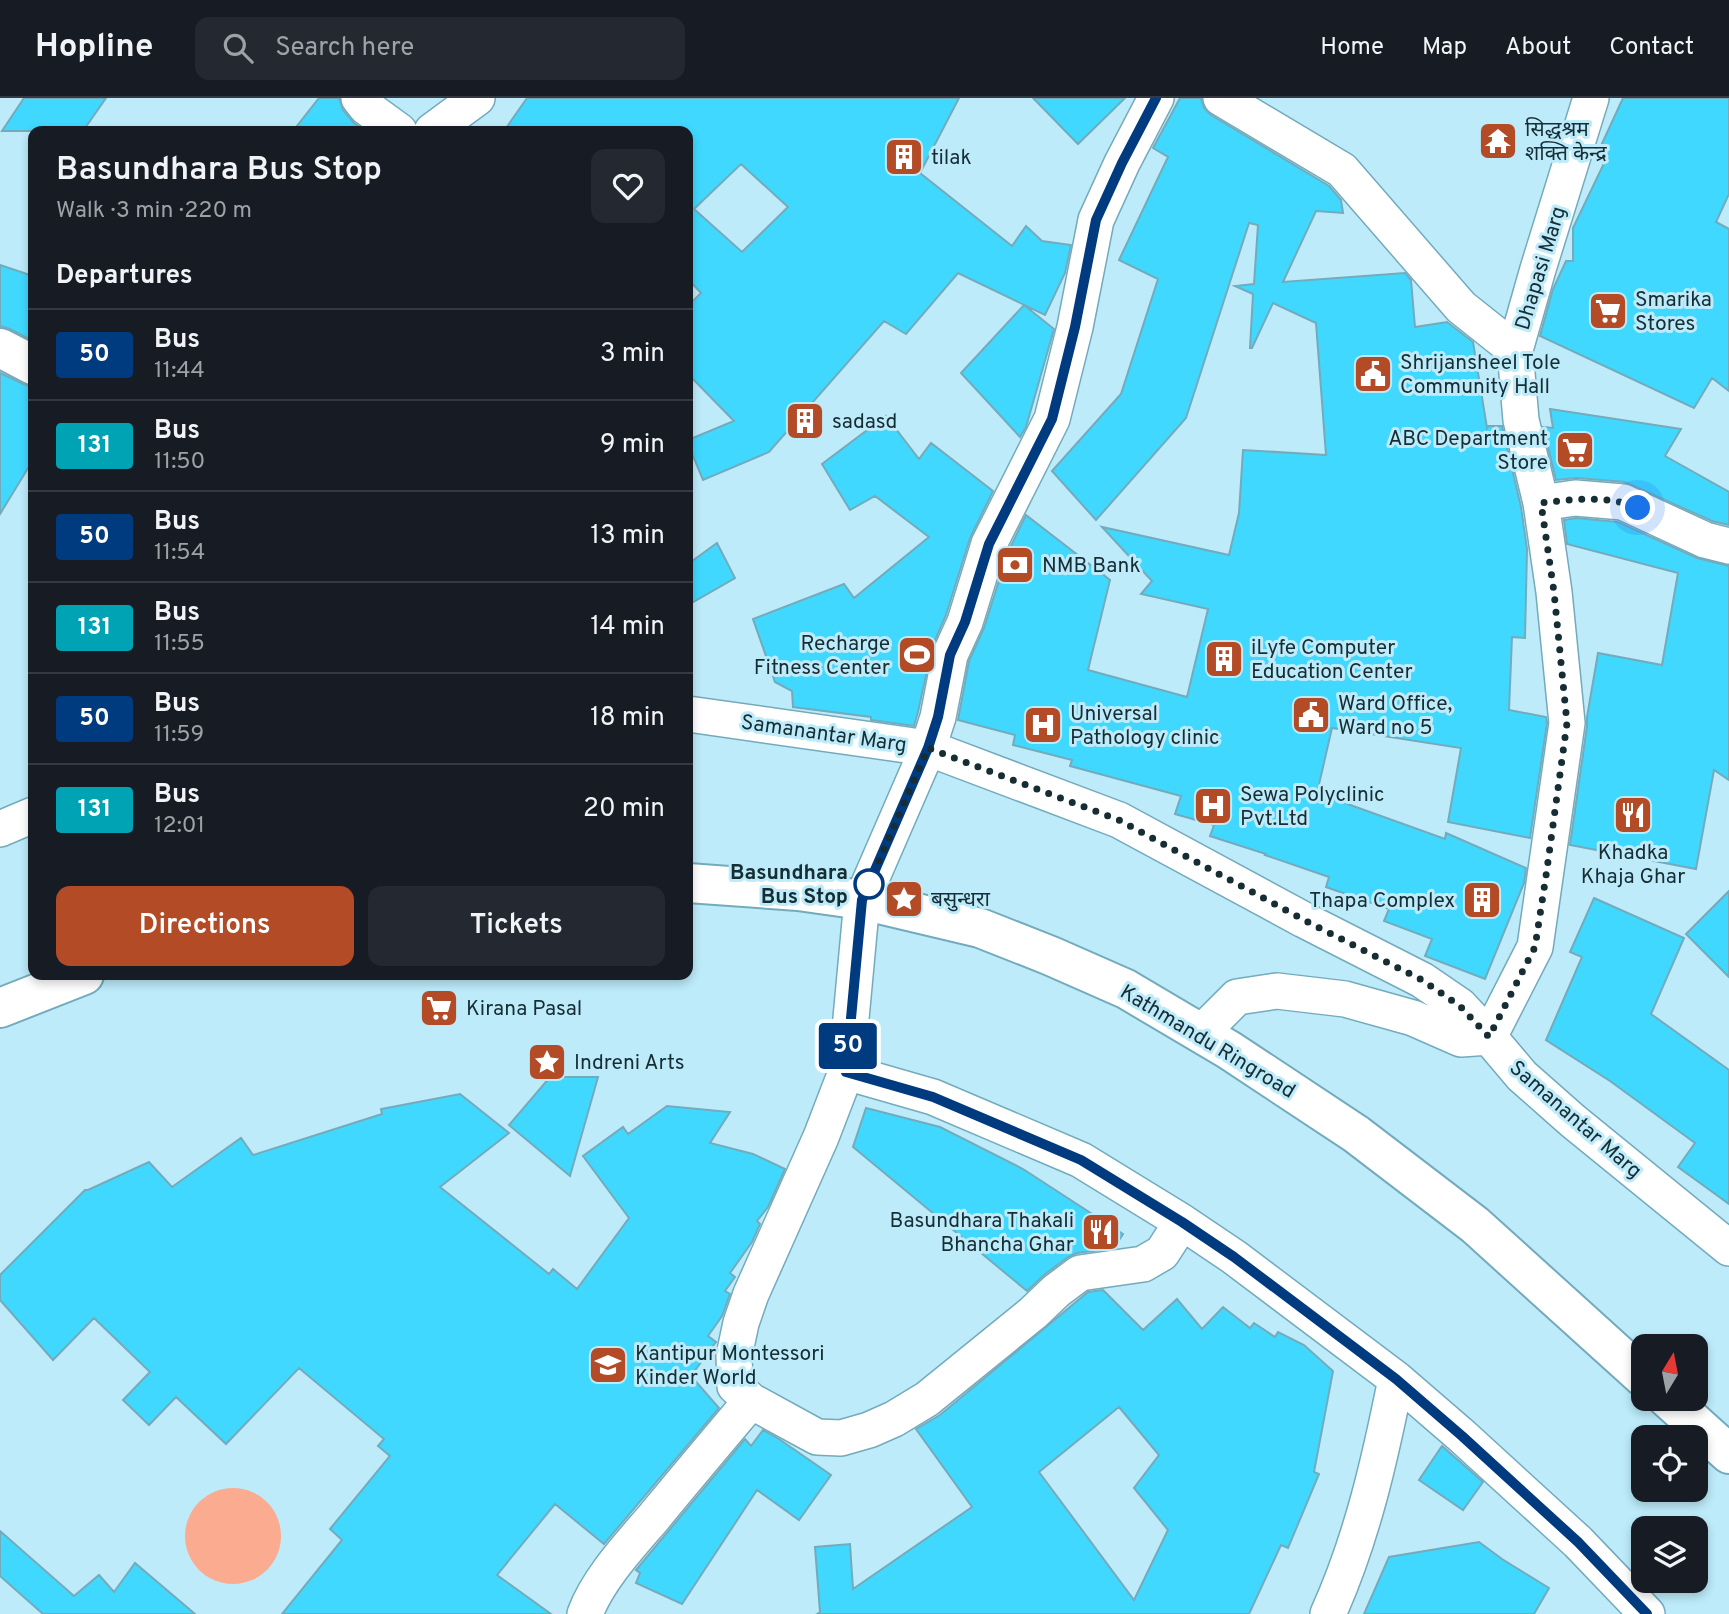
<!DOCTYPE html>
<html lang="en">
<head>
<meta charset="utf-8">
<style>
  :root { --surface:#171b24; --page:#242831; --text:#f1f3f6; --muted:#9ea1a6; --line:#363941; --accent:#b34b26 }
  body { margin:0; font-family:Overpass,"Noto Sans Devanagari",sans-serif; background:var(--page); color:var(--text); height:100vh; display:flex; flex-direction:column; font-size:26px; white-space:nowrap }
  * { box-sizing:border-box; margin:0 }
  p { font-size:23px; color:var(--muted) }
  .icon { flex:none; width:38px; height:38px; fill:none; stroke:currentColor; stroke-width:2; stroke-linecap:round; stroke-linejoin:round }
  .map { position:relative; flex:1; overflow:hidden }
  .sheet { position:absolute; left:28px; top:28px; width:665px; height:854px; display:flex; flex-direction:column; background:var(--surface); border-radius:14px; box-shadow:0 4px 10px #0003 }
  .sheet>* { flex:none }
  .badge { padding:0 14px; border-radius:5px; font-size:24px; line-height:46px }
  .needle { width:46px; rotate:10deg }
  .fabs { position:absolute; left:1631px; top:1236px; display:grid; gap:14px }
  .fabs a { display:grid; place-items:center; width:77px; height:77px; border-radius:14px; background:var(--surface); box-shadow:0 4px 10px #0003; font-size:35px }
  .you { position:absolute; width:35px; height:35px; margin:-18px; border:5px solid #fff; border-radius:50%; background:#1a73e8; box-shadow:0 0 0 10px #1a73e833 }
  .map>.badge { position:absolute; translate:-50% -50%; box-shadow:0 0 0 4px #fff }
  h2 { padding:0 28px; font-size:26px; line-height:63px }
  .round { display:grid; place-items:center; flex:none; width:74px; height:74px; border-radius:14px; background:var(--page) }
  .head { display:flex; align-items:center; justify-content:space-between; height:119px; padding:0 28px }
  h1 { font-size:33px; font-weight:600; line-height:52px }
  .action { display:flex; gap:14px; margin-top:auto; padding:14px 28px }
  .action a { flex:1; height:80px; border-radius:14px; background:var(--accent); color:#fff; font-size:28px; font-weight:600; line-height:80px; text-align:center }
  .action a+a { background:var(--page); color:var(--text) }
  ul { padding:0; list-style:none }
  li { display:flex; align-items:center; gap:21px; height:91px; padding:0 28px; border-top:2px solid var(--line) }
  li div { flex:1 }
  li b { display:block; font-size:26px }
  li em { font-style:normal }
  li .badge { min-width:77px; font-weight:700; text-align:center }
  header { display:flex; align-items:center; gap:42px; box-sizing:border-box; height:98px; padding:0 35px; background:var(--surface); border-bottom:2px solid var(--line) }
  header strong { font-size:33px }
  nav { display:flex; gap:38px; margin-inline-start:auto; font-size:24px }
  .search { width:490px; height:63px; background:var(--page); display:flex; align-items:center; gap:18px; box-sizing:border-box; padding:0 24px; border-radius:14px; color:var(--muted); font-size:26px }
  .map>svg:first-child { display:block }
  .green { fill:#fbab90 }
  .building { fill:#40d8ff; stroke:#73abbc; stroke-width:2; fill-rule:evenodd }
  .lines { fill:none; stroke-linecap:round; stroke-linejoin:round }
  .minor-casing { stroke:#73abbc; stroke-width:38 }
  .tertiary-casing { stroke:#73abbc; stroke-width:42 }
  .trunk-casing { stroke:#73abbc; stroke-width:42 }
  .minor { stroke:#fff; stroke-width:35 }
  .tertiary { stroke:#fff; stroke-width:38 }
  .trunk { stroke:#fff; stroke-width:38 }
  .line-casing { stroke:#fff; stroke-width:16 }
  .line { stroke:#003b80; stroke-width:10 }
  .walk { stroke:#162d34; stroke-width:7; stroke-dasharray:0 12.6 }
  .stop-dot { fill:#fff; stroke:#003b80; stroke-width:3.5 }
  .labels { text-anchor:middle; stroke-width:6; stroke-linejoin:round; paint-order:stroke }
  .poi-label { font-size:21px; fill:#162d34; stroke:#bdebfa; text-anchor:start }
  .street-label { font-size:21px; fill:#162d34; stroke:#bdebfa }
  .stop-label { font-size:21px; font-weight:bold; fill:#162d34; stroke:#bdebfa; text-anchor:end }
</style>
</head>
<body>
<header>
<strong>Hopline</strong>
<div class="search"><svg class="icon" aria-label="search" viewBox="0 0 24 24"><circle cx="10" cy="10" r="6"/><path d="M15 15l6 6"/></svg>Search here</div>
<nav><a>Home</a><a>Map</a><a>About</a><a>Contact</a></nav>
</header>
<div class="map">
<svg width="1729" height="1516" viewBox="0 0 1729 1516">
  <rect width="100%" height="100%" fill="#bdebfa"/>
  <path class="green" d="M185 1438a48 48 0 1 1 96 0a48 48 0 1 1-96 0Z"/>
  <path class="building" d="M24 0H106L83 33H2Z
    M319 0H339L343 12 354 25 365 33H293Z
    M527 0H959L920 75 1012 148 1026 128 1042 143 1071 147 1065 175 1045 217 958 175 906 236 884 223 769 354 703 382 688 346V342L734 323 688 276V208L701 195 688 181V33H504ZM741 66 788 109 742 154 694 111Z
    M1033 0H1125L1078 46Z
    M1180 0H1201L1204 10 1211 17 1329 88 1341 102 1343 115 1316 113 1283 184 1405 175 1411 182 1415 229 1447 224 1473 244 1487 330 1488 328H1502L1521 409 1527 451 1525 540 1512 539 1509 612 1546 619 1547 625 1530 740 1448 724 1461 650 1332 630 1317 695 1445 741 1446 735 1526 770 1524 785 1485 881 1425 858 1432 841 1384 823 1389 811 1326 789 1329 779 1265 757 1266 756 1210 738 1214 727 1175 716 1181 698 1070 668 1072 662 1013 647 1015 637 958 622 969 563 984 530 1008 454 1026 417 1110 482 1088 572 1187 599 1208 511 1141 496 1152 483 1102 429 1229 457 1239 415 1243 352 1326 357 1316 225 1273 205 1252 250H1250L1253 196 1235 188 1254 186 1258 127 1249 125 1186 320 1096 422 1052 373 1121 296 1158 181 1119 162 1168 59 1153 50Z
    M1623 0H1729V96L1716 124 1729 131V293L1712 280 1694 310 1540 238 1553 191 1566 163H1573V130L1608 57 1599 52Z
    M0 167 33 178V243L10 231 0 228Z
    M1024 207 1054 231 1026 329 1020 339 961 275Z
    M0 275 23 286 33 289V362L0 416Z
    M1550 311 1681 331 1665 358 1729 394V427L1712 423 1625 384 1577 380 1556 382 1543 329 1553 330Z
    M886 318 919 361 931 345 993 393 970 440 946 517 932 549 918 614 914 628 871 622V619L793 609 792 593 775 584 753 521 844 486 854 500 929 439 875 398 850 412 822 366Z
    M1576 420 1618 424 1697 460 1729 468V682L1714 672 1696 771 1570 747 1587 628V619L1598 555 1662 567 1678 475 1567 446 1564 422Z
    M717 445 735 480 688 507V466Z
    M1729 793V879L1686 836Z
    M1594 800 1684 840 1651 916 1729 972V1106L1678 1069 1695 1045 1610 983 1546 942 1582 859 1570 854Z
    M550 979H598L570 1078 509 1027Z
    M460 996 509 1035 440 1089 549 1176 553 1171 577 1191 629 1120 583 1058 623 1029 628 1036 667 1008 730 1014 710 1045 753 1056 785 1071 768 1109 757 1123 760 1126 752 1144 730 1175 735 1179 725 1193 730 1196 722 1218 708 1238 716 1244 691 1278 719 1310 604 1446 555 1406 497 1477 551 1516H282L342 1442 330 1431 390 1358 378 1348 384 1341 299 1270 226 1346 176 1299 149 1327 123 1302 150 1274 94 1220 53 1262 0 1202V1177L85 1092H88L149 1064 172 1089 241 1040 253 1057 382 1016 381 1011Z
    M866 1010 940 1029 1023 1071 1123 1136 1114 1150 1077 1155 1068 1159 1044 1177 1027 1193 853 1049Z
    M1103 1192 1143 1232 1177 1201 1202 1231 1223 1209 1250 1230 1254 1225 1275 1239 1278 1234 1304 1247 1333 1273 1314 1374 1319 1376 1288 1450 1281 1447 1249 1516H817L820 1514 815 1449 850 1446 853 1491 972 1409 916 1331 940 1317 1088 1194ZM1119 1309 1159 1357 1134 1390 1168 1432 1134 1502 1039 1374Z
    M763 1332 779 1341 831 1377 799 1422 757 1392 682 1506 636 1485 640 1475 636 1472 641 1466 745 1341 751 1348Z
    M1442 1348 1483 1384 1463 1412 1419 1382Z
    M0 1433 74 1498 99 1477 114 1494 135 1465 195 1516H43L0 1478Z
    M1479 1444 1502 1461 1549 1490 1534 1516H1364L1389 1459Z"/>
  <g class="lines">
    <g class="minor-casing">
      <path id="minor" d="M359 0 366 9 399 33
        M1156 0 1122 65 1096 122 1075 229 1052 321 989 446 965 524 950 557 938 619 928 650 862 802 846 974 933 999 1081 1062 1182 1124 1234 1159 1396 1281 1462 1338 1578 1444 1647 1516
        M1221 0 1342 72 1461 209 1515 252
        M432 33 477 0
        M1541 405 1575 400 1623 404 1705 442 1729 448
        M688 616 928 650 1119 722 1304 822 1422 882 1460 908 1489 939 1522 978 1573 1023 1729 1150
        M0 731 33 717
        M1201 935 1237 899 1277 893 1345 901 1413 920 1461 941 1489 939 1535 849 1567 625 1554 494 1541 405 1521 322 1515 252 1538 171 1591 0
        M751 1303 817 1339 841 1340 869 1332 894 1321 927 1301 1033 1215 1056 1193 1080 1175 1143 1166 1162 1155 1182 1124
        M585 1516C598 1481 630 1447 654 1419 686 1380 719 1341 751 1303L735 1288 734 1258 741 1225 751 1196 821 1039 846 974
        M1328 1516C1362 1441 1380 1361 1396 1281"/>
    </g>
    <g class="tertiary-casing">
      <path id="tertiary" d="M0 250 33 267"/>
    </g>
    <g class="trunk-casing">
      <path id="trunk" d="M688 785 798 793 862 802 980 830 1051 858 1126 891 1229 952 1356 1036 1475 1127 1643 1279
        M0 910 84 877
        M1667 1300 1729 1356"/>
    </g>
    <use href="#minor" class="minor"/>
    <use href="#tertiary" class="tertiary"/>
    <use href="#trunk" class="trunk"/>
  </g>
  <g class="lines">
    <g class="line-casing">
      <path id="line" d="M1156 0 1122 65 1096 122 1075 229 1052 321 989 446 965 524 950 557 938 619 928 650 862 802 846 974 933 999 1081 1062 1182 1124 1234 1159 1396 1281 1462 1338 1578 1444 1647 1516"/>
    </g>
    <use href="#line" class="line"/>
    <path class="walk" d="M869 786 928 650 1119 722 1304 822 1422 882 1460 908 1489 939 1535 849 1546 778 1567 625 1554 494 1541 405C1573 401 1608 397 1638 410"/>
  </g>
  <defs>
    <g id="temple-square" transform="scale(2.0125)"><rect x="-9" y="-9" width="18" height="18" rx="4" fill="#b34b26" stroke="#bdebfa"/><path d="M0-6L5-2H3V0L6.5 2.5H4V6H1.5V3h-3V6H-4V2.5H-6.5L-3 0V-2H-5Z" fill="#fff"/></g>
    <g id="building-square" transform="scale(2.0125)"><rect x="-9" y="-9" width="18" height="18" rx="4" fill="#b34b26" stroke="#bdebfa"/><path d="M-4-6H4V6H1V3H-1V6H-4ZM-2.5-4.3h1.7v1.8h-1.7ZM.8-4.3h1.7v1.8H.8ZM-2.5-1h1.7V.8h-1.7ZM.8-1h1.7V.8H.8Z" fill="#fff"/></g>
    <g id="supermarket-square" transform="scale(2.0125)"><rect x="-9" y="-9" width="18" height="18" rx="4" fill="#b34b26" stroke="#bdebfa"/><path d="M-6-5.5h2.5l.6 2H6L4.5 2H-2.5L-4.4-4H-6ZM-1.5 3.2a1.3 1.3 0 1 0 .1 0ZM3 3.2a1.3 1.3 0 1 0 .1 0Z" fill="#fff"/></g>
    <g id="civic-square" transform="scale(2.0125)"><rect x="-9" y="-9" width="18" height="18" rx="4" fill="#b34b26" stroke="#bdebfa"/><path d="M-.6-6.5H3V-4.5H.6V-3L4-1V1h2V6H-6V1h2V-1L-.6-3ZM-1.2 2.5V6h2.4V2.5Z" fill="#fff"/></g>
    <g id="bank-square" transform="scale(2.0125)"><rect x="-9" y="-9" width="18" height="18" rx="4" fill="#b34b26" stroke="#bdebfa"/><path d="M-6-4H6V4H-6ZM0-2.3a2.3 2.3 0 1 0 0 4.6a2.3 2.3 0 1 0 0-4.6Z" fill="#fff"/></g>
    <g id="stadium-square" transform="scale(2.0125)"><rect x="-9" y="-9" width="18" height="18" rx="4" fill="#b34b26" stroke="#bdebfa"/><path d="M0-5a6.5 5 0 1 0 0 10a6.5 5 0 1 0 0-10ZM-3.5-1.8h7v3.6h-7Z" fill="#fff"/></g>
    <g id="hospital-square" transform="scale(2.0125)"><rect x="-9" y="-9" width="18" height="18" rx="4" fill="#b34b26" stroke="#bdebfa"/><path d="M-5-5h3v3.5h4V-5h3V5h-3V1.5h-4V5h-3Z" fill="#fff"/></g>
    <g id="restaurant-square" transform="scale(2.0125)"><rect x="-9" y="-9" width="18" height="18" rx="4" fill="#b34b26" stroke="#bdebfa"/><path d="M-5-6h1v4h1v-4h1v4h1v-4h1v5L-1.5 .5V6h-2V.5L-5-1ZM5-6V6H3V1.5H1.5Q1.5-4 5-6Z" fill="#fff"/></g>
    <g id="sight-square" transform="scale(2.0125)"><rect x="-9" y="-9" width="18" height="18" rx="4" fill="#b34b26" stroke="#bdebfa"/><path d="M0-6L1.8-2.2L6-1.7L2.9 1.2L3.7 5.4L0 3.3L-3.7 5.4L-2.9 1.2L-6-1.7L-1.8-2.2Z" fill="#fff"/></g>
    <g id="school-square" transform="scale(2.0125)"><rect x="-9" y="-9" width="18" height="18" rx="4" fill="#b34b26" stroke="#bdebfa"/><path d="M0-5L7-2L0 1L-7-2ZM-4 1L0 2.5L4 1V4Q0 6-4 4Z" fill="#fff"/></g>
  </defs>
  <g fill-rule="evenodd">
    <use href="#temple-square" x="1498" y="43"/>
    <use href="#building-square" x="904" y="59"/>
    <use href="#supermarket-square" x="1608" y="213"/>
    <use href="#civic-square" x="1373" y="276"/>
    <use href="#building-square" x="805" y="323"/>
    <use href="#supermarket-square" x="1575" y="352"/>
    <use href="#bank-square" x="1015" y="467"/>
    <use href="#stadium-square" x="917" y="557"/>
    <use href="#building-square" x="1224" y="561"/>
    <use href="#civic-square" x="1311" y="617"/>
    <use href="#hospital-square" x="1043" y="627"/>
    <use href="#hospital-square" x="1213" y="708"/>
    <use href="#restaurant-square" x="1633" y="717"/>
    <use href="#sight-square" x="904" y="801"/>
    <use href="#building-square" x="1482" y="802"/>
    <use href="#supermarket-square" x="439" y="910"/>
    <use href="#sight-square" x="547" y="964"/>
    <use href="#restaurant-square" x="1101" y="1134"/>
    <use href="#school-square" x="608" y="1267"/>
  </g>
  <circle class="stop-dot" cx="869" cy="786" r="14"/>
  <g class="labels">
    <g class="poi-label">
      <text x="1525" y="38">सिद्धश्रम<tspan x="1525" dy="24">शक्ति केन्द्र</tspan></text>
      <text x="931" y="66">tilak</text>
      <text x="1635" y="208">Smarika<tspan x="1635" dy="24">Stores</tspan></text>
      <text x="1400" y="271">Shrijansheel Tole<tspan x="1400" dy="24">Community Hall</tspan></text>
      <text x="832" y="330">sadasd</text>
      <text x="1548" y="347" text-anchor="end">ABC Department<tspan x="1548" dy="24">Store</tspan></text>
      <text x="1042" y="474">NMB Bank</text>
      <text x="890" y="552" text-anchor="end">Recharge<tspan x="890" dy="24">Fitness Center</tspan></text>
      <text x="1251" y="556">iLyfe Computer<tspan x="1251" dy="24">Education Center</tspan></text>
      <text x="1338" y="612">Ward Office,<tspan x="1338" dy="24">Ward no 5</tspan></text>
      <text x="1070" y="622">Universal<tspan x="1070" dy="24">Pathology clinic</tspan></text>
      <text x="1240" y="703">Sewa Polyclinic<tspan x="1240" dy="24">Pvt.Ltd</tspan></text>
      <text x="1633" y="761" text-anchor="middle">Khadka<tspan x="1633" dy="24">Khaja Ghar</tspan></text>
      <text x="931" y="808">बसुन्धरा</text>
      <text x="1455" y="809" text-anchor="end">Thapa Complex</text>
      <text x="466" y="917">Kirana Pasal</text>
      <text x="574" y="971">Indreni Arts</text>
      <text x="1074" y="1129" text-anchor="end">Basundhara Thakali<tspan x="1074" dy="24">Bhancha Ghar</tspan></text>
      <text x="635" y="1262">Kantipur Montessori<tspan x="635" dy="24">Kinder World</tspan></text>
    </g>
    <g class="street-label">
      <text transform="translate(1540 170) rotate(-73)" y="7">Dhapasi Marg</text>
      <text transform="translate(824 635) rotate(8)" y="7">Samanantar Marg</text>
      <text transform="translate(1208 943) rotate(31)" y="7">Kathmandu Ringroad</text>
      <text transform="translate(1576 1021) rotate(41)" y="7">Samanantar Marg</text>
    </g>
    <g class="stop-label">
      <text x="848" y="781">Basundhara<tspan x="848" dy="24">Bus Stop</tspan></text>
    </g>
  </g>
</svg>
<div class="fabs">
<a><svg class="needle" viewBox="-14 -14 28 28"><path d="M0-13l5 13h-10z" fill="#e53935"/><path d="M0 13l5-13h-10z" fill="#9ea1a6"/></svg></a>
<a><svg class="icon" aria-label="locate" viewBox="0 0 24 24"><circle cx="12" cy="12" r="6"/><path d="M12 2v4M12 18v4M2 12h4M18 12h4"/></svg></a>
<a><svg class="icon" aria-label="layers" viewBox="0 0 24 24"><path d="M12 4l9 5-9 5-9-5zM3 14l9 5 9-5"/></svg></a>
</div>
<div class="you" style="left:1638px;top:410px"></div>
<b class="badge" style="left:848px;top:948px;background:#003b80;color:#fff">50</b>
<section class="sheet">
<div class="head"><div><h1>Basundhara Bus Stop</h1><p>Walk · 3 min · 220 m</p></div><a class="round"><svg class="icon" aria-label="heart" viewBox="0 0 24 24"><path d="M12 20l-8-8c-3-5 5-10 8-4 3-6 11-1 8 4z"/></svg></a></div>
<h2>Departures</h2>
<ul>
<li><span class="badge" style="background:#003b80;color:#fff">50</span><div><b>Bus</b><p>11:44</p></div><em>3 min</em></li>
<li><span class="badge" style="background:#00a3b4;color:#fff">131</span><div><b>Bus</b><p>11:50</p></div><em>9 min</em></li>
<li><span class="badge" style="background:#003b80;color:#fff">50</span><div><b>Bus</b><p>11:54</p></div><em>13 min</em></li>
<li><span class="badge" style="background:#00a3b4;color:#fff">131</span><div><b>Bus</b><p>11:55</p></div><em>14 min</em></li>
<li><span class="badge" style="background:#003b80;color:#fff">50</span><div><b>Bus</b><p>11:59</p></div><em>18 min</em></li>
<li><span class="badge" style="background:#00a3b4;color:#fff">131</span><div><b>Bus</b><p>12:01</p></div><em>20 min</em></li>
</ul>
<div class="action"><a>Directions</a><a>Tickets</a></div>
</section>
</div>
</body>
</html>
